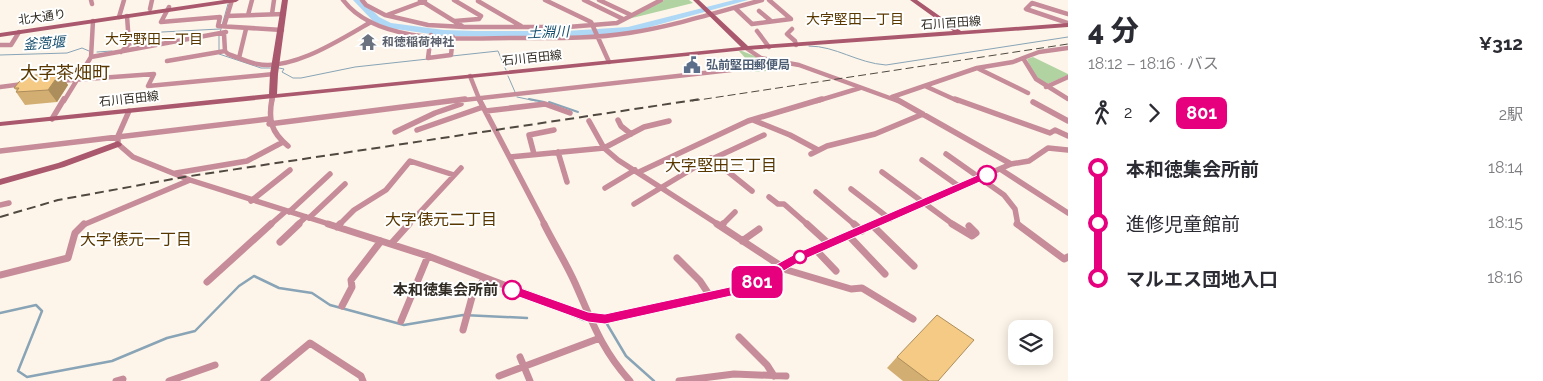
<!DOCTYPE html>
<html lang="ja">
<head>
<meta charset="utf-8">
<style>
  :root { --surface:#fff; --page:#f7f7f7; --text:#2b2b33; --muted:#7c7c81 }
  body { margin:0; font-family:Raleway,"Noto Sans JP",sans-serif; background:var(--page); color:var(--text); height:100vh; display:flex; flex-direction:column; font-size:19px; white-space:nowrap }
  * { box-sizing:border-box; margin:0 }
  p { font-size:16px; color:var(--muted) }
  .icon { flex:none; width:28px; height:28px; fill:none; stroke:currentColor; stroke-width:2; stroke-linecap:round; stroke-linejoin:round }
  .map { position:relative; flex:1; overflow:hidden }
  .drawer { display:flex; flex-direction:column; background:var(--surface); width:475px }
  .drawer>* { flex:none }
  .badge { padding:0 10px; border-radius:8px; font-size:18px; line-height:32px }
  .buttons { position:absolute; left:1008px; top:320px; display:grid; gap:10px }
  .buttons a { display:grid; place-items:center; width:45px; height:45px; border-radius:10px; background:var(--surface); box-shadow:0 2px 12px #0003; font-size:25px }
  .map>.badge { position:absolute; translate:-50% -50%; box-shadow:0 0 0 2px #fff }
  .legs { display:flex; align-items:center; gap:8px; height:55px; padding:0 20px; font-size:16px }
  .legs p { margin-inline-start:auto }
  .headline { display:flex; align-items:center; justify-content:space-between; height:85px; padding:0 20px }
  h1 { font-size:28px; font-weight:800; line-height:38px }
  ul { padding:0 20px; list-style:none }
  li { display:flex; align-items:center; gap:18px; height:55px; font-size:19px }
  li i { display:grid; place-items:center; width:8px; height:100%; margin:0 6px; background:currentColor }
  li i::after { content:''; width:12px; height:12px; margin:-6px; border:4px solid; border-radius:50%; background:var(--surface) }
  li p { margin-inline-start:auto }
  li:first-child i { background:linear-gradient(#0000 50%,currentColor 0) }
  li:last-child i { background:linear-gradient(currentColor 50%,#0000 0) }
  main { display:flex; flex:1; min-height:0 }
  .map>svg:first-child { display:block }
  .green { fill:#b1d3a2 }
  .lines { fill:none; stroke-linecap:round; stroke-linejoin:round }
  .stream-far2 { stroke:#88a4b6; stroke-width:1 }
  .stream-far1 { stroke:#88a4b6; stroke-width:2 }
  .stream { stroke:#88a4b6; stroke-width:2.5 }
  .river { fill:#aed8f5; fill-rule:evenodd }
  .street-far2 { stroke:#c68c99; stroke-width:4.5 }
  .street-far1 { stroke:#c68c99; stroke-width:5.5 }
  .street { stroke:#c68c99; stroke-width:7 }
  .secondary { fill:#aa586d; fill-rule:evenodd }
  .rail-far1 { stroke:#4f4941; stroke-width:1; stroke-dasharray:8 4; stroke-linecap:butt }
  .rail { stroke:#4f4941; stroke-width:2; stroke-dasharray:9 5; stroke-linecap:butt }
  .wall { fill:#d3ae72 }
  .shaded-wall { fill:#ac8d5c }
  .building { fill:#f5ca84; stroke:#ac8d5c }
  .line-1 { fill:#e6007e; stroke:#fff }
  .stop-1-dot { fill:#fff; stroke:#e6007e; stroke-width:2.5 }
  .labels { text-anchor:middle; stroke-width:4; stroke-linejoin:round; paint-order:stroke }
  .far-street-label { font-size:12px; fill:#302b23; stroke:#fff }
  .far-worship-label { font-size:12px; font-weight:bold; fill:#5b616d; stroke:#fff; text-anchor:start }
  .far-service-label { font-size:12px; font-weight:bold; fill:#4e5e75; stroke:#fff; text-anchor:start }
  .far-neighbourhood-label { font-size:14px; fill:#593800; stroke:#fff }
  .far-water-label { font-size:14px; font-style:italic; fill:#164e6e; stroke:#fff }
  .stop-label { font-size:15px; font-weight:bold; fill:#302b23; stroke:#fff; text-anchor:end }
  .neighbourhood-label { font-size:16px; fill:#593800; stroke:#fff }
  .quarter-label { font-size:18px; fill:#593800; stroke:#fff }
</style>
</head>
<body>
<main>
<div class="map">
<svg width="1068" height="381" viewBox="0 0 1068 381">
  <rect width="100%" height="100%" fill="#fdf5e9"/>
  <path class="green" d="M664 0H689L693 3 628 19Z
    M739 51H742L772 63H766L767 71 751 72 743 61 747 60Z
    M1033 57 1068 74V75L1045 85 1034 75 1027 59Z"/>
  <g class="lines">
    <path class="stream-far2" d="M228 4 219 36V54L261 68H272
      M131 45 162 32 220 29
      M809 46C836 46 857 63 886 65L1068 37
      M97 52 112 51
      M0 55 67 53 82 48 89 51
      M452 56 498 51 506 70
      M279 68 284 69 282 72 293 78H301L355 67 428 59
      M508 76 515 92
      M517 97 536 101"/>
    <path class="stream-far1" d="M529 99 544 102
      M549 102 578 112"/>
    <path class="stream" d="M0 313 36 305 42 311 18 371 27 377 112 361 167 338 195 331 239 286 254 276 279 288 312 293 330 305 404 325 463 315 527 318
      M572 315 584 320
      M607 324 626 356 654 381"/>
    <path class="river" d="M353 0H362L379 17 391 23 444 30 475 31H566L628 27 734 0H748L628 33 566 37 444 36 389 28 373 21Z"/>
    <path class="street-far2" d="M91 0 92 4
      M343 0C378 46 464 38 515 38 553 38 592 39 629 33 674 26 718 12 762 0
      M362 0 366 5 385 15 428 25 464 27H568L617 23 661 0
      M420 0 462 26
      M454 0 481 16
      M545 0 591 22 609 62
      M584 0 623 19
      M599 0 631 15
      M478 1 521 26
      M169 7 161 22 220 17 218 26 282 30
      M735 8 752 24 791 19 769 0
      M150 9 152 0
      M759 11 771 21
      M272 14 274 0
      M1068 14 1032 3 1026 9 1068 23
      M248 15 252 0
      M387 15 425 1
      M227 16 284 14
      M119 17 124 0
      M455 21 479 19 481 16
      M224 26 232 0
      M792 29 787 34 795 41 796 45
      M757 31 769 47
      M224 34 225 51 228 54C237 57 247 62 257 64 293 71 341 39 371 22
      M431 35 428 58 451 55 453 37
      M0 45H11L19 32
      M746 48 761 58 799 65 898 101
      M1068 48 1039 52 1023 58 1036 79 1068 99
      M121 52 129 44 127 16
      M91 57 226 32
      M239 58 246 29
      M167 61 225 51
      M977 68 1028 93
      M470 76 480 101
      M59 81 154 74 148 86 274 74
      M925 86 958 101
      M0 87 23 84
      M1046 87 1068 77
      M892 97 977 68 1013 62 1023 58
      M64 101 91 57 93 21
      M272 101 273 96
      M455 101 731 70
      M817 101 860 88"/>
    <path class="street-far1" d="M272 99C268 120 271 132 288 146
      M479 99 545 225
      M896 99 1011 164
      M955 99 1050 133 1055 130 1068 136
      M1033 102 1068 121
      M129 111 118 136V144L133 157 190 180 332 225
      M486 111 545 104 570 113
      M52 119 64 99
      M618 120 621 126 631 134
      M753 120 790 135 818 150
      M589 121 604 148 644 127 669 121
      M269 124 465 99
      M417 130 483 107
      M395 132 435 113 461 104
      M0 151 268 119
      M558 152 567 182
      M534 154 529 135 554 130
      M811 154 827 146 875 134 923 114
      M946 154 1004 195 1015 209 1018 225
      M510 157 604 148 618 160 719 225
      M711 158 752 191
      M922 160 960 187
      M1000 169 1068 213
      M639 172 748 121 822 99
      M882 172 954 225
      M176 173 247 161 283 142
      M605 188 635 170
      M851 189 890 219
      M816 192 855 225
      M769 197 778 204H784L808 225
      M251 201 290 170
      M634 204 697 166 764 135
      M0 205 9 203
      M289 212 330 174
      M309 218 345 184
      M83 225 190 180
      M270 225 286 211
      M297 225 306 217
      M339 225 354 210 386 190 410 161 454 175
      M408 225 461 168
      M722 225 735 212
      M871 225 1011 164 1029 161 1048 148 1068 150"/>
    <path class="street" d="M328 224 428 256 588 317 605 319 740 289 801 256 874 224
      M544 224C554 244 566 263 575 283 592 321 601 349 630 381
      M717 224 787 270 851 289 862 288 913 319
      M807 224 829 244
      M854 224 862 231
      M952 224 972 236 976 233 969 226
      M1017 224 1064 259 1068 257
      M721 226 723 224
      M873 226 914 266
      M337 227 340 224
      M849 236 885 274
      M742 241 759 229
      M280 242 299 224
      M391 244 409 224
      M816 250 836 271
      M677 258 700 281 710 296
      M0 275 68 258 75 233 84 224
      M207 282 271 224
      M342 306 352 287 351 280 381 241
      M401 321 428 256
      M463 330 472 297 485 278
      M739 337 767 365 774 376
      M520 357 530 381
      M499 376 600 338
      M116 381 123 379 122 381
      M169 381 215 365
      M264 381 310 343 361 376 363 381
      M679 381 734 374 786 376"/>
    <path class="secondary" d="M224 0H239L236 2 0 37V33Z
      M282 0H288L278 74 277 94 741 47 693 0H699L748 46 953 31 910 0H917L961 31 1068 23V27L746 50 0 126V122L269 94 270 74Z
      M118 141 122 144 121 146 64 167 0 185V179L58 163Z"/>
    <path class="rail-far1" d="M692 101 1068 44"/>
    <path class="rail" d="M0 217 58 200 184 177 701 99"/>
  </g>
  <path class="wall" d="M60 73 68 85 57 102 25 105 16 92 17 91 14 88Z
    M897 357 938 381H903L887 368Z"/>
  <path class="shaded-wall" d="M60 73 68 85 57 102 48 90Z"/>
  <path class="building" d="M60 73 48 90 16 92 19 88H14L24 76Z
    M937 315 974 340 938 381H929L897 357Z"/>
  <path class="line-1" d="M987 171 991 172V177L805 259C783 270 763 286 740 294L605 324 588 322 508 293 506 290 512 285 588 312 605 314 739 285 797 253Z"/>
  <defs>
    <g id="temple-bare" transform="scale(1.35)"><path d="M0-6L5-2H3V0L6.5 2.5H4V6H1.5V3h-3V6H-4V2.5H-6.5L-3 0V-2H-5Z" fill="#6b7280" stroke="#fff" stroke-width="2.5" paint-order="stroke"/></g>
    <g id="civic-bare" transform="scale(1.35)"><path d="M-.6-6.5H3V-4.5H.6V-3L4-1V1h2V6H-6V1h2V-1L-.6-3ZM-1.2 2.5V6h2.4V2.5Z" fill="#5c6f8a" stroke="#fff" stroke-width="2.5" paint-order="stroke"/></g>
  </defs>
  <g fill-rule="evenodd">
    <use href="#temple-bare" x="368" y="42"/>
    <use href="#civic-bare" x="692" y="65"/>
  </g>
  <g class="stop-1-dot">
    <circle cx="987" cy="175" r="9"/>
    <circle cx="800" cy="257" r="6"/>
    <circle cx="512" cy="290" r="9"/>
  </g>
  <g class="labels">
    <g class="far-street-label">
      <text transform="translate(42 17) rotate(-8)" y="4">北大通り</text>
      <text transform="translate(951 23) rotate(-4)" y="4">石川百田線</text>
      <text transform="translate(532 58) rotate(-6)" y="4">石川百田線</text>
      <text transform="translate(129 99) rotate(-6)" y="4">石川百田線</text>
    </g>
    <g class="far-worship-label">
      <text x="382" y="46">和徳稲荷神社</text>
    </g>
    <g class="far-service-label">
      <text x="706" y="69">弘前堅田郵便局</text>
    </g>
    <g class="far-neighbourhood-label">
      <text x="855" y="24">大字堅田一丁目</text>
      <text x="154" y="44">大字野田一丁目</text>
    </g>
    <g class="far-water-label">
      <text transform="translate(548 32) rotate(-2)" y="5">土淵川</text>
      <text transform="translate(44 43) rotate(-4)" y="5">釜萢堰</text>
    </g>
    <g class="stop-label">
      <text x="498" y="295">本和徳集会所前</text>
    </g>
    <g class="neighbourhood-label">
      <text x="721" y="171">大字堅田三丁目</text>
      <text x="441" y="225">大字俵元二丁目</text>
      <text x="136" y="245">大字俵元一丁目</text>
    </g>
    <g class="quarter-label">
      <text x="65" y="79">大字茶畑町</text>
    </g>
  </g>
</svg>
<div class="buttons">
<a><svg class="icon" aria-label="layers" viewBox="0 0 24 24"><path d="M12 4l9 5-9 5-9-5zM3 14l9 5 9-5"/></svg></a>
</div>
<b class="badge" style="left:757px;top:282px;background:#e6007e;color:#fff">801</b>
</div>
<section class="drawer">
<div class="headline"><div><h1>4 分</h1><p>18:12 – 18:16 · バス</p></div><b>¥312</b></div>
<div class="legs"><svg class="icon" aria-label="walk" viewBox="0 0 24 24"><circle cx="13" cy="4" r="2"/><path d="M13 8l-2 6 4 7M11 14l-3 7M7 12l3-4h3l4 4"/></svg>2<svg class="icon" aria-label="forward" viewBox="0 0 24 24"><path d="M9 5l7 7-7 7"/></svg><b class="badge" style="background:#e6007e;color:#fff">801</b><p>2駅</p></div>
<ul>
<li><i style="color:#e6007e"></i><b>本和徳集会所前</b><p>18:14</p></li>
<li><i style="color:#e6007e"></i><span>進修児童館前</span><p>18:15</p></li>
<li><i style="color:#e6007e"></i><b>マルエス団地入口</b><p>18:16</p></li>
</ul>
</section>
</main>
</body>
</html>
